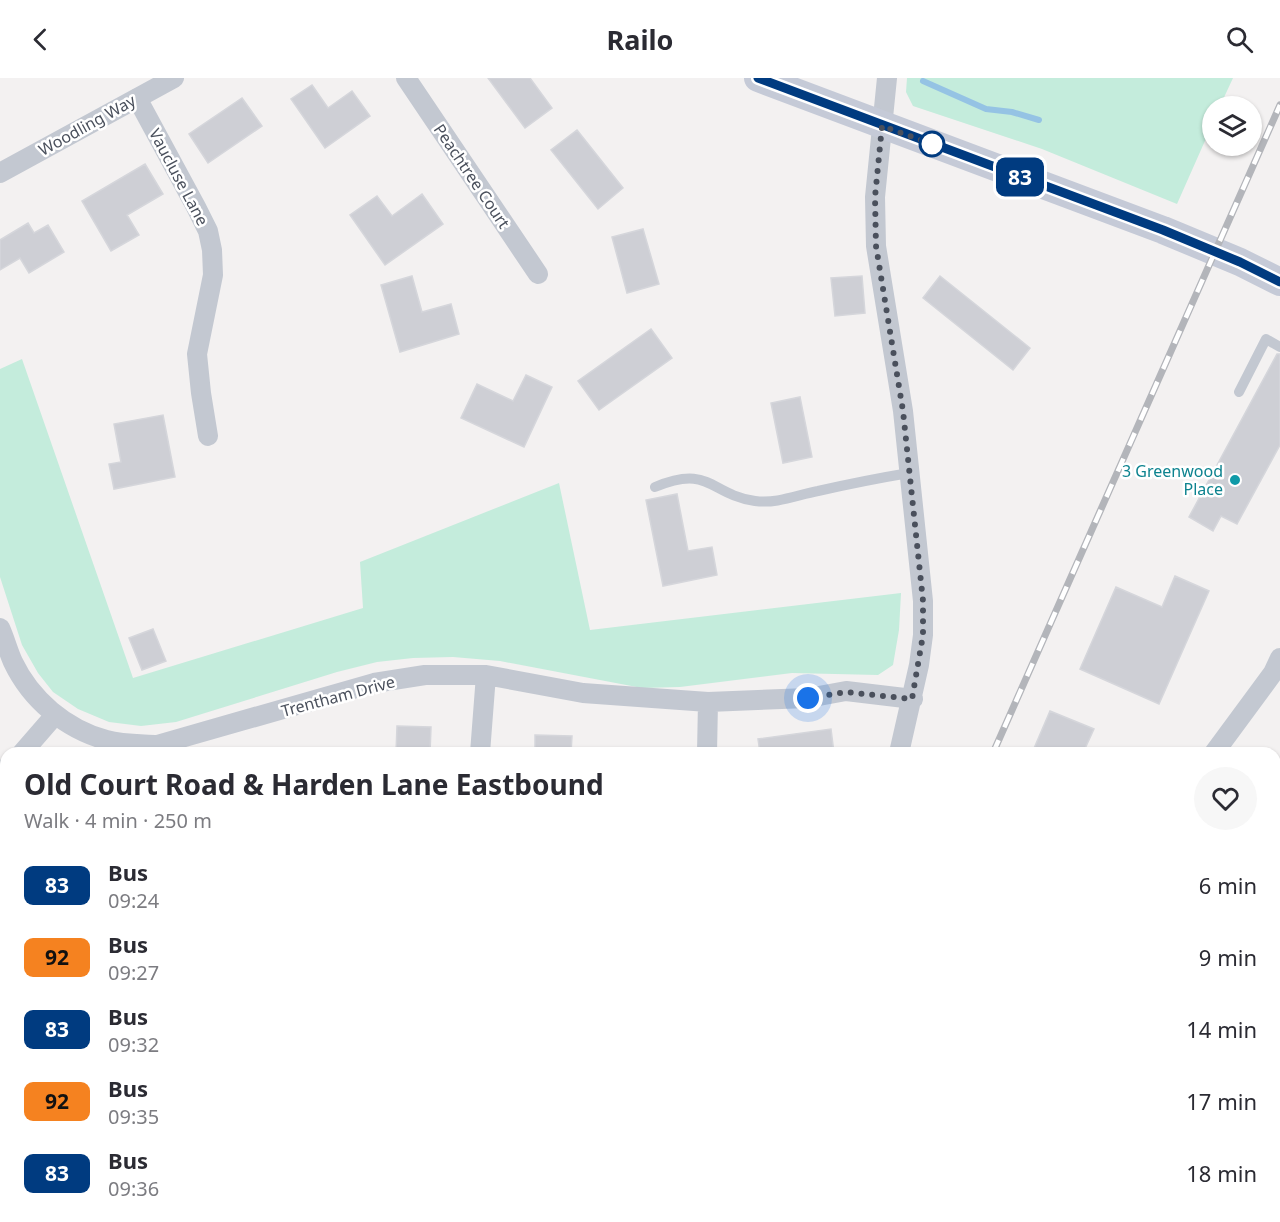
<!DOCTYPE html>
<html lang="en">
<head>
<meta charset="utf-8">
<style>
  :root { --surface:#fff; --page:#f7f7f7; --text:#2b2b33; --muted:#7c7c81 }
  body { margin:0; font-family:"Noto Sans",sans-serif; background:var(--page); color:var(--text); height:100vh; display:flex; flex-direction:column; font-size:22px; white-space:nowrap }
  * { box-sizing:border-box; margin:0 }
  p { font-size:20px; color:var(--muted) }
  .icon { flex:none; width:33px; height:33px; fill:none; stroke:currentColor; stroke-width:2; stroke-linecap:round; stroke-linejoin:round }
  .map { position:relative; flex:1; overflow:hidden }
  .panel { position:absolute; left:0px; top:669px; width:1281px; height:476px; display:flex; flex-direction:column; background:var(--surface); border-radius:18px 18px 0 0; box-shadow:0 2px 4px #0004 }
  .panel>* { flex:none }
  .badge { padding:0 12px; border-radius:9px; font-size:21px; line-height:39px }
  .buttons { position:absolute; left:1202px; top:18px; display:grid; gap:12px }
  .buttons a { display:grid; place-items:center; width:60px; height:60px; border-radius:50%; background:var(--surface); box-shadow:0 2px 4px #0004; font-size:30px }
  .you { position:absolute; width:30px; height:30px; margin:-15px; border:4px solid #fff; border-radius:50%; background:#1a73e8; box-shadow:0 0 0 9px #1a73e833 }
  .map>.badge { position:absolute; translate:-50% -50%; box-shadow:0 0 0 3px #fff }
  .round { display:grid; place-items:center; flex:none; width:63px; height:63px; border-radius:32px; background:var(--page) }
  .overview { display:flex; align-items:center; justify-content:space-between; height:102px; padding:0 24px }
  h1 { font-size:28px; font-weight:700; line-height:45px }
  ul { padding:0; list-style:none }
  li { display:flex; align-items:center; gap:18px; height:72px; padding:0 24px }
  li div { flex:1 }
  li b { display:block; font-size:22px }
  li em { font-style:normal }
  li .badge { min-width:66px; font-weight:700; text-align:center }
  header { display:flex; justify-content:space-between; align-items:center; height:78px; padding:0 24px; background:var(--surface); font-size:27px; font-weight:700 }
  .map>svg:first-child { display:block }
  .green { fill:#c4ecdc }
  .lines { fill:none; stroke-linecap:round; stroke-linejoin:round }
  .stream { stroke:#95c3e4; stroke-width:6 }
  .building { fill:#cecfd5; stroke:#d5d6db; stroke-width:1.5 }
  .service { stroke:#c3c8d1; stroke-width:10 }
  .minor { stroke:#c3c8d1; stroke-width:20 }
  .secondary { stroke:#c5cad7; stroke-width:28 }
  .rail-casing { stroke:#b3b5ba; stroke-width:7 }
  .rail { stroke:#fff; stroke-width:4.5; stroke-dasharray:14; stroke-linecap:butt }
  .line-casing { stroke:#fff; stroke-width:14 }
  .line { stroke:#003b80; stroke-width:9 }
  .walk { stroke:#4a505c; stroke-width:6; stroke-dasharray:0 10.8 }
  .stop-dot { fill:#fff; stroke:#003b80; stroke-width:3 }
  .culture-dot { fill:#0f9aa8; stroke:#fff; stroke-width:2 }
  .labels { text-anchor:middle; stroke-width:5; stroke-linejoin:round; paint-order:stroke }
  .street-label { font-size:16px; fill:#4a505c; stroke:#fff }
  .culture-label { font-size:16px; fill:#0d838f; stroke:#fff; text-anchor:end }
</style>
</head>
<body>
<header><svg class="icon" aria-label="back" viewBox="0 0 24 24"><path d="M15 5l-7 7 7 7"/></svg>Railo<svg class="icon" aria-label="search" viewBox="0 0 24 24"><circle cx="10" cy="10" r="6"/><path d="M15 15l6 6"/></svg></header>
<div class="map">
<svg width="1280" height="1144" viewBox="0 0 1280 1144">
  <rect width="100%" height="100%" fill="#f3f1f1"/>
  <path class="green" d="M907 0H1233L1220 28H1212V47L1177 126 1042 71 913 28 906 14Z
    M22 281 133 600 363 530 360 484 559 405 590 552 901 515 899 552 893 587 878 597 792 595 680 609 642 610 500 583 453 579 413 580 377 584 337 594 176 644 141 648 109 644 78 631 53 614 38 595 22 567 0 499V291Z"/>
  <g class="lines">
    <path class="stream" d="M923 3 986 31 1012 34 1039 42
      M854 1142 857 1144
      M420 1144 421 1138"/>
  </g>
  <path class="building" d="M488 0H530L552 30 525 50Z
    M312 7 328 30 352 13 370 38 325 70 291 21Z
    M242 20 262 48 208 85 189 56Z
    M577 52 623 110 598 131 551 72Z
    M145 86 163 116 127 137 139 157 111 173 82 123Z
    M422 116 443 146 385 187 350 137 377 118 392 138Z
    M28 145 34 155 48 147 64 174 29 195 20 180 0 192V162Z
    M643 151 659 206 627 215 612 159Z
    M412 198 422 234 451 226 459 256 400 274 381 207Z
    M862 198 865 235 835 238 831 200Z
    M940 198 1030 270 1013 292 923 220Z
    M651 251 672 280 599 332 578 303Z
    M1277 276H1280V367L1237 446 1221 438 1213 453 1189 439Z
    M526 297 552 309 524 369 461 340 477 306 513 323Z
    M800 319 812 379 783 385 771 325Z
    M163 337 175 399 114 411 109 386 121 384 114 346Z
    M677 416 688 473 712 469 717 497 663 508 646 422Z
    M1175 498 1209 513 1159 626 1080 591 1116 509 1162 529Z
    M153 551 166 583 142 592 129 560Z
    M1050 633 1094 651 1083 675H1032Z
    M397 648 431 649 430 675H396Z
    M831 651 834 675H760L758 661Z
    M535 657 572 658 571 675H535Z"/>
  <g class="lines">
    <path class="service" d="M1239 314 1266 261 1280 269
      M655 409C710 386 709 416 755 423 777 426 797 417 818 413 849 406 879 400 909 395
      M1139 1138 1147 1144
      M133 1144 147 1138"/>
    <path class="minor" d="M406 0 538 196
      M887 0 875 119 876 168 903 333 923 523V557L919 587 899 675
      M137 20 196 129 208 153 212 172 213 197 197 276 201 315 208 358
      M0 95 174 0
      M0 550C5 561 8 573 13 584 31 622 66 651 106 662 123 667 140 666 157 667L374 605 425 597H486L583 615 708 624 808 620 846 613 913 621
      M22 675 55 637
      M480 675 486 597
      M707 675 708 624
      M1214 675 1273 595 1280 580
      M0 696 6 690
      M1053 1138 1061 1144
      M925 1144 928 1138"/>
    <path class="secondary" d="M758 0 1163 152 1240 184 1280 204"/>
    <g class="rail-casing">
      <path id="rail" d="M993 675 1280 27
        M788 1144 790 1138"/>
    </g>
    <use href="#rail" class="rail"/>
  </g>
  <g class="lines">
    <g class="line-casing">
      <path id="line" d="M758 0 1163 152 1240 184 1280 204"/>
    </g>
    <use href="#line" class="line"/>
    <path class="walk" d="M808 620 846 614 912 621 923 557V523L903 333 876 168 875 119 882 48 932 66"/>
  </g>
  <circle class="stop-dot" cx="932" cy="66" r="12"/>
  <circle class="culture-dot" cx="1235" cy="402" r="6"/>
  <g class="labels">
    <g class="street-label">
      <text transform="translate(87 47) rotate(-29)" y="6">Woodling Way</text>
      <text transform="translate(472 98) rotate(56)" y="6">Peachtree Court</text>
      <text transform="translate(179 99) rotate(62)" y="6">Vaucluse Lane</text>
      <text transform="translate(338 618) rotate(-15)" y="6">Trentham Drive</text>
    </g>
    <g class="culture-label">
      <text x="1223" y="399">3 Greenwood<tspan x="1223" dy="18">Place</tspan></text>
    </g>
  </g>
</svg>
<div class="buttons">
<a><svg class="icon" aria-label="layers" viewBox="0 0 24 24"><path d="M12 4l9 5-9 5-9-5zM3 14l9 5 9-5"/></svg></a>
</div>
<div class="you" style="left:808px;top:620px"></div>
<b class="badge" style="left:1020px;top:99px;background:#003b80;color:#fff">83</b>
<section class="panel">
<div class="overview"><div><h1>Old Court Road &amp; Harden Lane Eastbound</h1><p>Walk · 4 min · 250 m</p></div><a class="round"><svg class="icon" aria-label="heart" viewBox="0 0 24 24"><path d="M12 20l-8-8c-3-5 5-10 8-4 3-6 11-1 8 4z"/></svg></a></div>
<ul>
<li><span class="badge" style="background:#003b80;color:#fff">83</span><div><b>Bus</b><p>09:24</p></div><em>6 min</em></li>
<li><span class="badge" style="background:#f58220;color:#111">92</span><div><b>Bus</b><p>09:27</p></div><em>9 min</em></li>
<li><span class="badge" style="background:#003b80;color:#fff">83</span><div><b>Bus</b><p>09:32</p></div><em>14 min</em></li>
<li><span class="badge" style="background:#f58220;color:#111">92</span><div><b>Bus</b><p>09:35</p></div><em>17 min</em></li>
<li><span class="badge" style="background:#003b80;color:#fff">83</span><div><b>Bus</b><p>09:36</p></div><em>18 min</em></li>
</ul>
</section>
</div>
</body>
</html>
